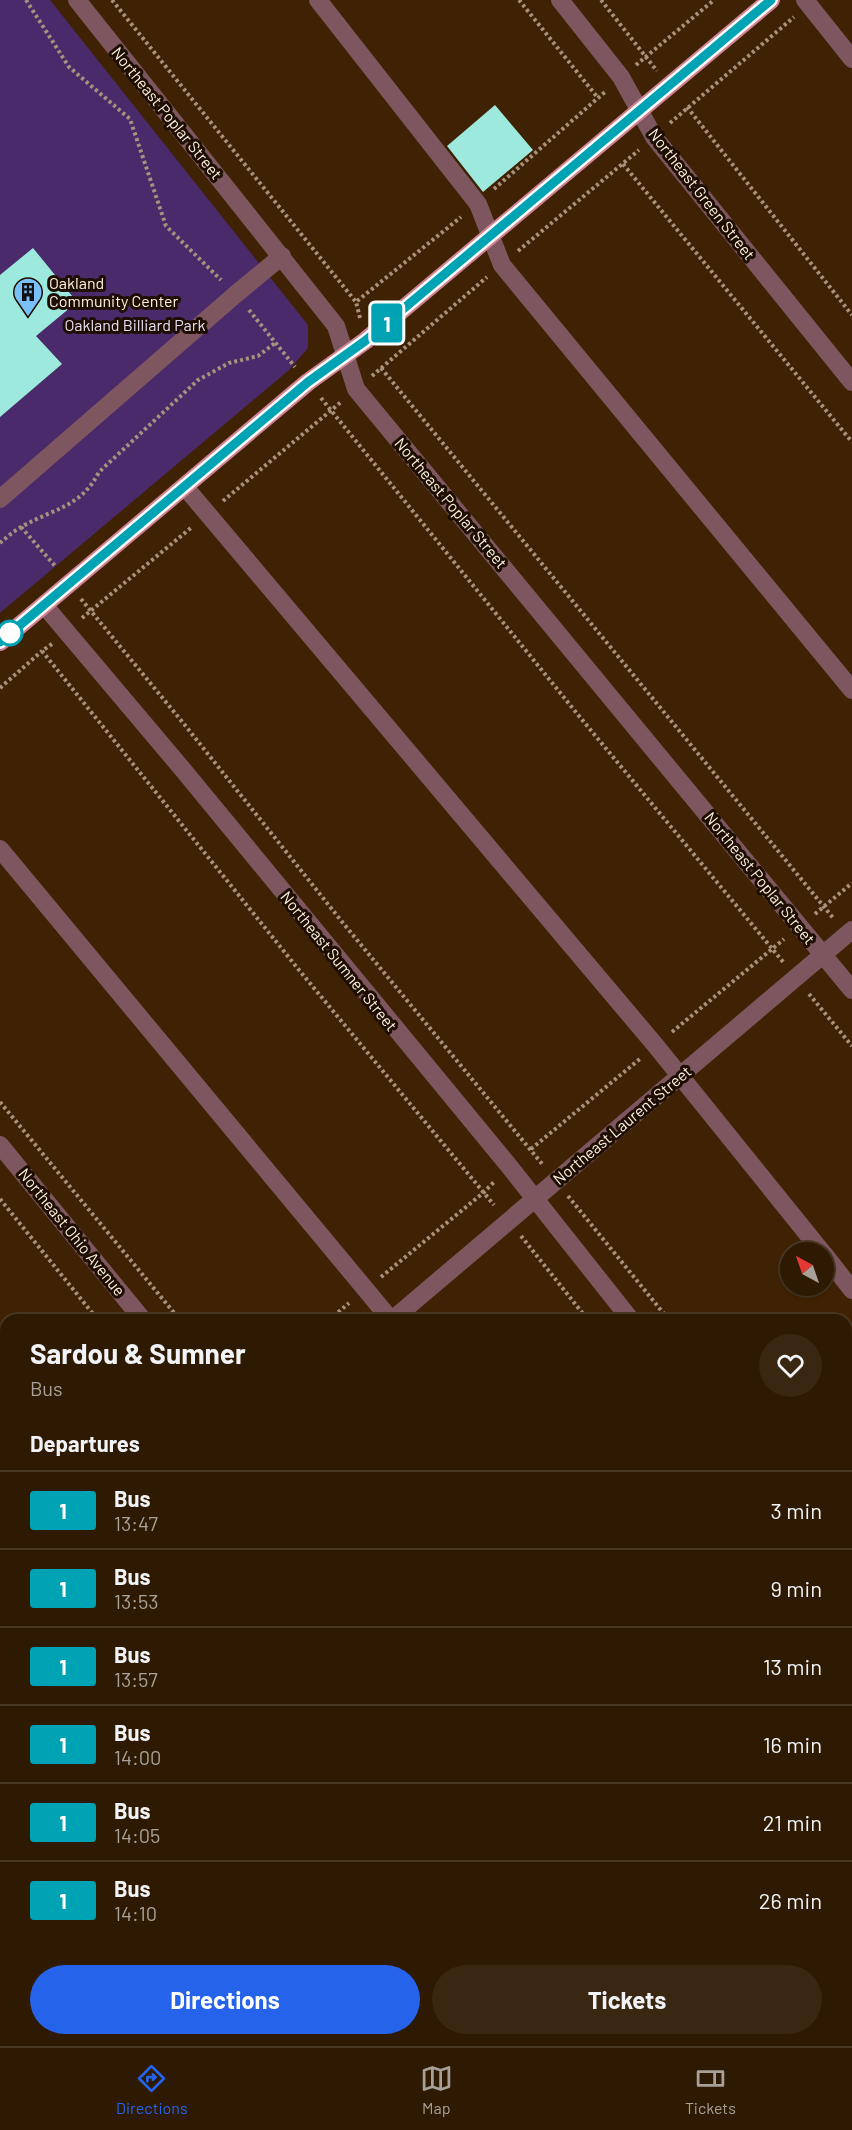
<!DOCTYPE html>
<html lang="en">
<head>
<meta charset="utf-8">
<style>
  :root { --surface:#2e1a02; --page:#3a2711; --text:#f1f3f6; --muted:#a7a199; --line:#493824; --accent:#2563eb }
  body { margin:0; font-family:Barlow,sans-serif; background:var(--page); color:var(--text); height:100vh; display:flex; flex-direction:column; font-size:22px; white-space:nowrap }
  * { box-sizing:border-box; margin:0 }
  p { font-size:20px; color:var(--muted) }
  .icon { flex:none; width:33px; height:33px; fill:none; stroke:currentColor; stroke-width:2; stroke-linecap:round; stroke-linejoin:round }
  .map { position:relative; flex:1; overflow:hidden }
  .sheet { position:absolute; left:0px; top:1314px; width:852px; height:732px; display:flex; flex-direction:column; background:var(--surface); border-radius:18px 18px 0 0; box-shadow:0 2px 4px #0004,0 0 0 2px var(--line) }
  .sheet>* { flex:none }
  .badge { padding:0 12px; border-radius:4px; font-size:21px; line-height:39px }
  .needle { width:39px; rotate:320deg }
  .buttons { position:absolute; left:780px; top:1242px; display:grid; gap:12px }
  .buttons a { display:grid; place-items:center; width:54px; height:54px; border-radius:50%; background:var(--surface); box-shadow:0 2px 4px #0004,0 0 0 2px var(--line); font-size:30px }
  .map>.badge { position:absolute; translate:-50% -50%; box-shadow:0 0 0 3px #fff }
  h2 { padding:0 30px; font-size:22px; line-height:54px }
  .round { display:grid; place-items:center; flex:none; width:63px; height:63px; border-radius:32px; background:var(--page) }
  .headline { display:flex; align-items:center; justify-content:space-between; height:102px; padding:0 30px }
  h1 { font-size:28px; font-weight:700; line-height:45px }
  .action { display:flex; gap:12px; margin-top:auto; padding:12px 30px }
  .action a { flex:1; height:69px; border-radius:36px; background:var(--accent); color:#fff; font-size:24px; font-weight:700; line-height:69px; text-align:center }
  .action a+a { background:var(--page); color:var(--text) }
  ul { padding:0; list-style:none }
  li { display:flex; align-items:center; gap:18px; height:78px; padding:0 30px; border-top:2px solid var(--line) }
  li div { flex:1 }
  li b { display:block; font-size:22px }
  li em { font-style:normal }
  li .badge { min-width:66px; font-weight:700; text-align:center }
  .tabs { display:flex; justify-content:space-around; align-items:center; height:84px; border-top:2px solid var(--line); background:var(--surface); font-size:16px; color:var(--muted) }
  .tabs a { display:grid; justify-items:center; gap:3px }
  .tabs .active { color:var(--accent) }
  .map>svg:first-child { display:block }
  .green { fill:#4a2a6a }
  .building { fill:#9ee9de }
  .lines { fill:none; stroke-linecap:round; stroke-linejoin:round }
  .path { stroke:#a7927d; stroke-width:4; stroke-dasharray:3 3; stroke-linecap:butt }
  .minor { stroke:#7d565f; stroke-width:18 }
  .major { stroke:#d08093; stroke-width:18 }
  .line-casing { stroke:#fff; stroke-width:14 }
  .line { stroke:#00a3b4; stroke-width:9 }
  .stop-dot { fill:#fff; stroke:#00a3b4; stroke-width:3 }
  .labels { text-anchor:middle; stroke-width:6; stroke-linejoin:round; paint-order:stroke }
  .street-label { font-size:16px; fill:#fef0e3; stroke:#1d0e01 }
  .poi-label { font-size:16px; fill:#fef0e3; stroke:#1d0e01; text-anchor:start }
  .park-label { font-size:16px; fill:#e8dff4; stroke:#1d0e01 }
</style>
</head>
<body>
<div class="map">
<svg width="852" height="2046" viewBox="0 0 852 2046">
  <rect width="100%" height="100%" fill="#3e2203"/>
  <path class="green" d="M0 0H50L308 325V348L289 370 0 613Z"/>
  <path class="building" d="M495 105 533 150 483 192 447 146Z
    M33 248 77 302 36 336 62 364 0 417V275Z"/>
  <g class="lines">
    <path class="path" d="M26 0 69 67 130 119 166 226 221 280
      M112 0 356 302
      M519 0 598 98
      M601 0 657 71
      M636 65 714 0
      M687 107 852 315
      M670 123 794 17
      M623 164 852 442
      M494 189 606 91
      M518 251 639 150
      M249 310 295 367
      M360 318 356 302 461 217
      M381 368 834 919
      M372 376 487 277
      M321 398 579 716 784 963
      M223 501 341 402
      M21 527 56 567
      M0 543C7 537 15 530 23 526 55 508 81 507 99 472L198 380 229 363 258 356 275 343
      M81 599 184 724 343 923 543 1165
      M82 618 192 527
      M52 644 42 651 299 970 494 1205
      M0 688 42 651
      M815 914 852 883
      M809 994 852 1046
      M672 1032 784 939
      M0 1102 180 1320
      M531 1149 641 1058
      M568 1196 669 1320
      M0 1199 98 1320
      M521 1236 588 1320
      M381 1277 483 1193 494 1182
      M329 1320 349 1303
      M846 1535 852 1542
      M0 1598 6 1593
      M846 1640 852 1648
      M0 1696 6 1703
      M0 1818 6 1825
      M181 2040 185 2046
      M279 2040 284 2046"/>
    <path class="minor" d="M77 0 336 326 356 389 852 990
      M318 0 478 204 502 265 852 690
      M560 0 621 77 654 137 852 382
      M805 0 852 59
      M185 487 656 1046 822 1252
      M0 499 236 294 282 256
      M44 605 184 771 509 1166 631 1320
      M0 849 391 1320
      M0 1145 143 1320
      M824 1254 852 1290
      M392 1320 852 930
      M0 1452 6 1459
      M846 1586 852 1594
      M0 1651 6 1646
      M0 1752 6 1760
      M846 1890 852 1901
      M846 1926 852 1921
      M232 2040 237 2046
      M482 2040 486 2046
      M704 2046 711 2040"/>
    <path class="major" d="M0 642 308 382 365 341 771 0"/>
  </g>
  <g class="lines">
    <g class="line-casing">
      <path id="line" d="M0 642 308 382 365 341 771 0"/>
    </g>
    <use href="#line" class="line"/>
  </g>
  <defs>
    <g id="building-pin" transform="scale(1.5)"><path d="M0 17L-7.5 6A9.5 9.5 0 1 1 7.5 6Z" fill="#79bff8" stroke="#1d0e01"/><path d="M-4-6H4V6H1V3H-1V6H-4ZM-2.5-4.3h1.7v1.8h-1.7ZM.8-4.3h1.7v1.8H.8ZM-2.5-1h1.7V.8h-1.7ZM.8-1h1.7V.8H.8Z" fill="#111"/></g>
  </defs>
  <g fill-rule="evenodd">
    <use href="#building-pin" x="28" y="292"/>
  </g>
  <circle class="stop-dot" cx="10" cy="633" r="12"/>
  <g class="labels">
    <g class="street-label">
      <text transform="translate(167 113) rotate(51)" y="6">Northeast Poplar Street</text>
      <text transform="translate(702 194) rotate(52)" y="6">Northeast Green Street</text>
      <text transform="translate(451 503) rotate(50)" y="6">Northeast Poplar Street</text>
      <text transform="translate(760 878) rotate(51)" y="6">Northeast Poplar Street</text>
      <text transform="translate(339 961) rotate(51)" y="6">Northeast Sumner Street</text>
      <text transform="translate(622 1125) rotate(-40)" y="6">Northeast Laurent Street</text>
      <text transform="translate(72 1232) rotate(51)" y="6">Northeast Ohio Avenue</text>
    </g>
    <g class="poi-label">
      <text x="49" y="289">Oakland<tspan x="49" dy="18">Community Center</tspan></text>
    </g>
    <g class="park-label">
      <text x="135" y="331">Oakland Billiard Park</text>
    </g>
  </g>
</svg>
<div class="buttons">
<a><svg class="needle" viewBox="-14 -14 28 28"><path d="M0-13l5 13h-10z" fill="#e53935"/><path d="M0 13l5-13h-10z" fill="#a7a199"/></svg></a>
</div>
<b class="badge" style="left:387px;top:323px;background:#00a3b4;color:#fff">1</b>
<section class="sheet">
<div class="headline"><div><h1>Sardou &amp; Sumner</h1><p>Bus</p></div><a class="round"><svg class="icon" aria-label="heart" viewBox="0 0 24 24"><path d="M12 20l-8-8c-3-5 5-10 8-4 3-6 11-1 8 4z"/></svg></a></div>
<h2>Departures</h2>
<ul>
<li><span class="badge" style="background:#00a3b4;color:#fff">1</span><div><b>Bus</b><p>13:47</p></div><em>3 min</em></li>
<li><span class="badge" style="background:#00a3b4;color:#fff">1</span><div><b>Bus</b><p>13:53</p></div><em>9 min</em></li>
<li><span class="badge" style="background:#00a3b4;color:#fff">1</span><div><b>Bus</b><p>13:57</p></div><em>13 min</em></li>
<li><span class="badge" style="background:#00a3b4;color:#fff">1</span><div><b>Bus</b><p>14:00</p></div><em>16 min</em></li>
<li><span class="badge" style="background:#00a3b4;color:#fff">1</span><div><b>Bus</b><p>14:05</p></div><em>21 min</em></li>
<li><span class="badge" style="background:#00a3b4;color:#fff">1</span><div><b>Bus</b><p>14:10</p></div><em>26 min</em></li>
</ul>
<div class="action"><a>Directions</a><a>Tickets</a></div>
</section>
</div>
<nav class="tabs">
<a class="active"><svg class="icon" aria-label="directions" viewBox="0 0 24 24"><path d="M12 3l9 9-9 9-9-9zM9 14v-3h6M13 9l2 2-2 2"/></svg>Directions</a>
<a><svg class="icon" aria-label="map" viewBox="0 0 24 24"><path d="M3 6l6-2 6 2 6-2v14l-6 2-6-2-6 2zM9 4v14M15 6v14"/></svg>Map</a>
<a><svg class="icon" aria-label="tickets" viewBox="0 0 24 24"><path d="M3 7h18v10H3zM15 7v10"/></svg>Tickets</a>
</nav>
</body>
</html>
